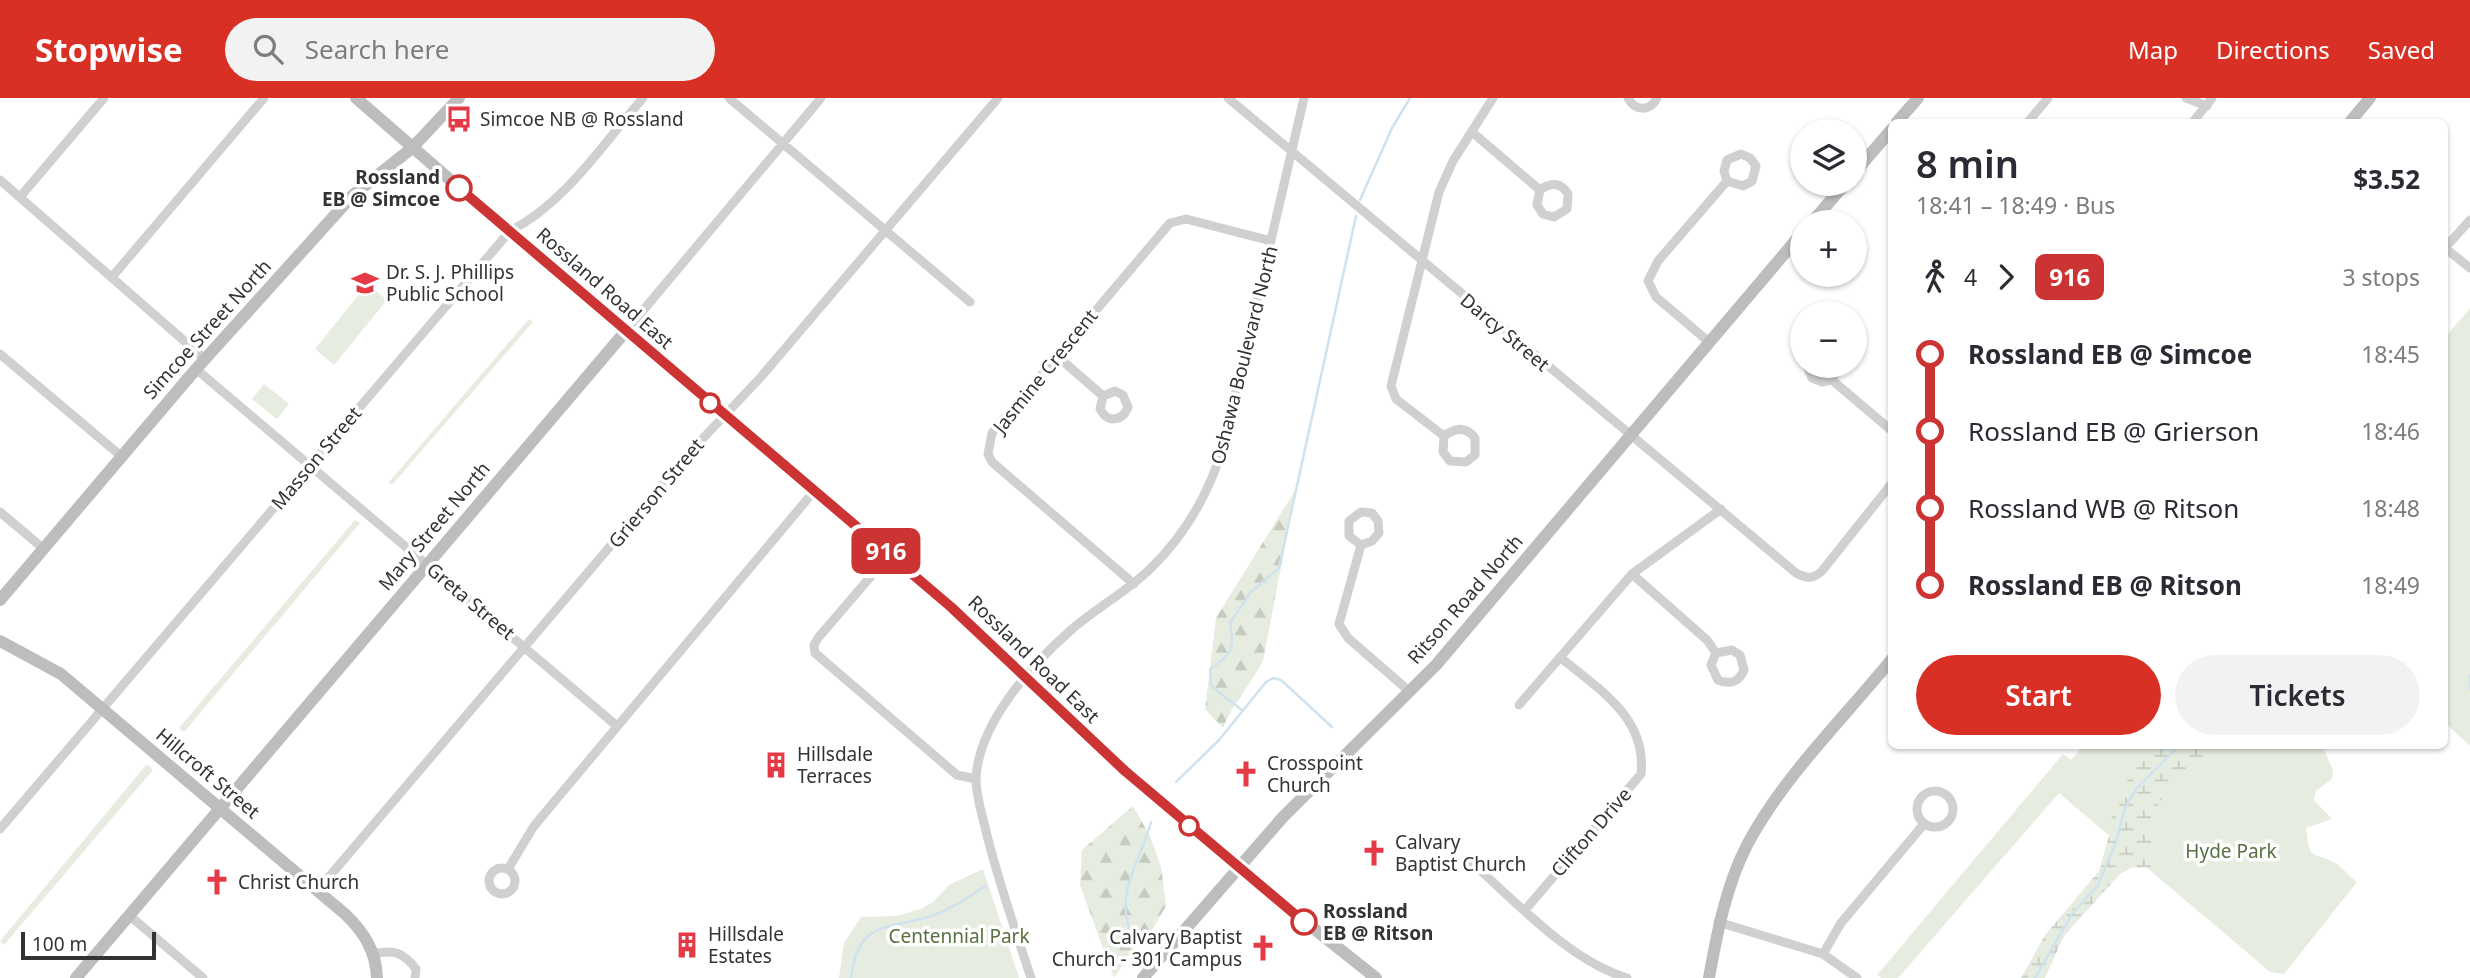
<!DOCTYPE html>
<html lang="en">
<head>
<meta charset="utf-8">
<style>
  :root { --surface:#fff; --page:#f2f2f3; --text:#2b2b33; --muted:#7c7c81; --accent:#d93025 }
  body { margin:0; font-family:"Noto Sans",sans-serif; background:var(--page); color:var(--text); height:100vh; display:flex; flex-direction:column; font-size:26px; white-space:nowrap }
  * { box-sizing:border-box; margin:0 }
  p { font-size:23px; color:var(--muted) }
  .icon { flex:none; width:38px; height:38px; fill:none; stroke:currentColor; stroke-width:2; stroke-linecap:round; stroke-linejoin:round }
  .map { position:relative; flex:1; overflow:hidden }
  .panel { position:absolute; left:1888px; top:21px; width:560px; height:630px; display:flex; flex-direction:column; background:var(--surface); border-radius:10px; box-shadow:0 2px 5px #0004 }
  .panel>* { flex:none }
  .badge { padding:0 14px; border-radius:10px; font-size:24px; line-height:46px }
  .fabs { position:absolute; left:1790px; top:21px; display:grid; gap:14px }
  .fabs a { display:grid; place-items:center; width:77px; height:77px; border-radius:50%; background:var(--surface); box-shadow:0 2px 5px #0004; font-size:35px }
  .scale { position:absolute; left:21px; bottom:18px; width:135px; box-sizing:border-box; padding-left:7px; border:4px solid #333; border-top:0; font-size:19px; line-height:24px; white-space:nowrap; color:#333; -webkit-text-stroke:5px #fff; paint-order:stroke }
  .map>.badge { position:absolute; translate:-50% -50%; box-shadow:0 0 0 4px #fff }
  .legs { display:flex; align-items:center; gap:10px; height:77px; padding:0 28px; font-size:23px }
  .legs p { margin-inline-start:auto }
  .headline { display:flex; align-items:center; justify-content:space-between; height:119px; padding:0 28px }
  h1 { font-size:38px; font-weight:600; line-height:52px }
  .button { display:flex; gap:14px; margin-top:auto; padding:14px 28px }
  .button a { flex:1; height:80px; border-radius:42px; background:var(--accent); color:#fff; font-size:28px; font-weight:600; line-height:80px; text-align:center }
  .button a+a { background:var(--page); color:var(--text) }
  ul { padding:0 28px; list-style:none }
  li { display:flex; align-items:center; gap:24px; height:77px; font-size:26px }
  li i { display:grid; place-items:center; width:10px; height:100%; margin:0 9px; background:currentColor }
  li i::after { content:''; width:18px; height:18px; margin:-9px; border:5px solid; border-radius:50%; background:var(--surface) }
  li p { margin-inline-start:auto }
  li:first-child i { background:linear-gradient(#0000 50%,currentColor 0) }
  li:last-child i { background:linear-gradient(currentColor 50%,#0000 0) }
  header { display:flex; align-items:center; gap:42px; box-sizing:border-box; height:98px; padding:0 35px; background:var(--accent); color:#fff }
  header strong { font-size:33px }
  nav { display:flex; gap:38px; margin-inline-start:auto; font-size:24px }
  .search { width:490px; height:63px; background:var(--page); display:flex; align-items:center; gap:18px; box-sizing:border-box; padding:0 24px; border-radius:38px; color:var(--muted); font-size:26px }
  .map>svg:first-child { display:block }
  .green { fill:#e6ecdf }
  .forest { fill:url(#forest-firs) }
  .wetland { fill:url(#wetland-marsh) }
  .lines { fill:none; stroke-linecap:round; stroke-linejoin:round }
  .stream { stroke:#cfe2ee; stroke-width:2.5 }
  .street { stroke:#d0d0d0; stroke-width:9 }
  .secondary { stroke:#bdbdbd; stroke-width:12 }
  .line-1-casing { stroke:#fff; stroke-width:16 }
  .line-1 { stroke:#c33; stroke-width:10 }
  .stop-1-dot { fill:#fff; stroke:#c33; stroke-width:3.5 }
  .labels { text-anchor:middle; stroke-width:7; stroke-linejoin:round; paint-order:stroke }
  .poi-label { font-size:19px; fill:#333; stroke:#fff; text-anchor:start }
  .stop-label { font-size:19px; font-weight:bold; fill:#333; stroke:#fff; text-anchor:end }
  .street-label { font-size:19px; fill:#333; stroke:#fff }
  .park-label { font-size:19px; fill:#56703f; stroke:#fff }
</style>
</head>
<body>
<header>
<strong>Stopwise</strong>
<div class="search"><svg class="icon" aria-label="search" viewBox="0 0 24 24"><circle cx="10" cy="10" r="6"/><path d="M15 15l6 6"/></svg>Search here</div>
<nav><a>Map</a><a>Directions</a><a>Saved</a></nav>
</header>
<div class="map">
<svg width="2470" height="880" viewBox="0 0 2470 880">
  <defs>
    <pattern id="forest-firs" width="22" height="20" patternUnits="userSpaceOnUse" patternTransform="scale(1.75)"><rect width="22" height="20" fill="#e6ecdf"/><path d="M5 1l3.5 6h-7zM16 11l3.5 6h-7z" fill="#c6cbc0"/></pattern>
    <pattern id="wetland-marsh" width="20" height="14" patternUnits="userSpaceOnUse" patternTransform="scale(1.75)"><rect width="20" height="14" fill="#e6ecdf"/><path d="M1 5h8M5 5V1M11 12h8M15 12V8" fill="none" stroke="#c6cbc0"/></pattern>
  </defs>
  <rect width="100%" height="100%" fill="#fff"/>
  <path class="green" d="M367 186 387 202 334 267 315 251Z
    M2470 210V646L2469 647 2445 625V240Z
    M529 221 533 224 392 387 389 384Z
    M264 286 289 306 277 321 252 301Z
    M355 422 360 425 184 634 179 630Z
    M2083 648H2207L2224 654 2225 648H2322L2333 672 2332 681 2316 693 2314 702 2332 721 2306 730C2310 765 2311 752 2335 765 2343 770 2350 779 2357 784L2284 876 2270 874 2059 695 1898 880H1881L1877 877 2063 656 2071 662Z
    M147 666 153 672 4 847 0 843Z
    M983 771 1019 880H839L844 845 861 819 897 818 921 811 933 804 949 787Z"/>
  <path class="forest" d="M1296 391 1263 563C1251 586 1232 606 1223 630L1205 611 1216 520Z
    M1133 708 1150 738 1161 769 1166 808 1151 834 1140 840 1114 880 1080 787 1082 752Z"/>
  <path class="wetland" d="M2152 648H2225L2224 654 2197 664 2185 672 2159 705 2150 726 2155 747 2151 769 2131 770 2120 776 2064 838 2045 880H2021L2045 837 2099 773 2108 741 2115 729 2110 712 2112 704Z"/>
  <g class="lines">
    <path class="stream" d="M1360 102 1392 30 1410 0
      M2470 577V590
      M1242 612 1212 589 1210 572C1232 553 1235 555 1230 525L1251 494 1279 470 1356 118
      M1176 684 1219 642 1266 584 1273 580 1281 582 1332 629
      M1137 846C1109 802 1139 768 1151 724
      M851 880C858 823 884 832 928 819 949 813 968 799 986 788
      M2035 880 2072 816 2098 787 2115 747 2125 710 2136 691 2179 648"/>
    <path class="street" d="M729 0 970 204
      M1228 0 1796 475C1807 481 1813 481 1822 473L1892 385
      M1628 0C1635 13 1650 14 1657 0
      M2186 0 2207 8
      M2028 24 2048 0
      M2193 24 2212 0
      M1472 34 1540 92 1537 107 1543 116 1554 119 1567 111 1568 96C1561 84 1550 84 1540 92
      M0 82 205 261
      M20 99 104 0
      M2445 150 2470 122
      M2445 150 2470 170
      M112 179 264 0
      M625 234 821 0
      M1709 244 1656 199 1648 183 1658 163 1727 83 1724 73 1727 62 1741 56 1750 60 1756 68 1752 83 1743 88 1727 83
      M0 256 121 358
      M1057 258 1103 298 1100 311C1107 325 1122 324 1128 309L1123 297 1115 293 1103 298
      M1807 268 1812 280 1822 284 1832 282 1839 268
      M196 271 617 628
      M1832 282 1892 333
      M1444 338C1455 330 1466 328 1475 340V357L1466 364 1450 363 1443 354 1444 338 1396 301 1391 288 1439 94 1453 63 1493 0
      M0 414 44 451
      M1361 447 1349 438V423L1361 414 1372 415 1378 423 1379 435 1372 443 1361 447 1339 526 1348 540 1409 593
      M890 456 818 540 814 547 815 555 957 677 976 681
      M1632 476 1707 542 1716 555 1711 567 1718 582C1730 587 1739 584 1744 572L1740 557 1732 552 1716 555
      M1134 486 992 364 988 356 992 335 1170 125 1186 121 1271 143
      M1519 607 1632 476 1721 411
      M1917 711a18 18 0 1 1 36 0a18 18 0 1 1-36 0Z
      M0 731 510 133C565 105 603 46 643 0
      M1471 764C1515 803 1570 863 1627 880
      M489 783a13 13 0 1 1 26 0a13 13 0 1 1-26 0Z
      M508 771 534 728 815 392
      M317 793 692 352 760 280 998 0
      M1525 812 1641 676C1647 619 1599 592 1560 559
      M130 818 203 880
      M1718 824 1823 856 1857 880
      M373 856C393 851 403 854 416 871L415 880
      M1823 856 1841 825 1924 726
      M1031 880C1015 831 998 783 986 733 982 717 976 697 976 681 978 626 1032 566 1071 532 1097 509 1127 494 1151 470 1186 436 1209 395 1223 349L1304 0"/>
    <path class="secondary" d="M356 0 625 234 951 509 1071 624 1224 759 1376 880
      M1897 24 1918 0
      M2350 24 2370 0
      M1855 74 1892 31
      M1812 124 1845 86
      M0 502 196 271 353 97 412 50 459 0
      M0 543 61 576 345 816C364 834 376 853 377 880
      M76 880 625 234
      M1143 880 1283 719 1436 567 1802 135
      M1709 880C1717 835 1726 788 1747 747 1783 679 1843 621 1892 561"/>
  </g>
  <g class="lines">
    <g class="line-1-casing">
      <path id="line-1" d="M459 90 951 509 1125 673 1304 824"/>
    </g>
    <use href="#line-1" class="line-1"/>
  </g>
  <defs>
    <g id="bus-bare" transform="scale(2.1)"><path d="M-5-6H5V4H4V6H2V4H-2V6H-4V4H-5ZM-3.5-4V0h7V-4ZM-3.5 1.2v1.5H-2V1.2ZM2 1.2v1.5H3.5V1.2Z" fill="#e63946" stroke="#fff" stroke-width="2.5" paint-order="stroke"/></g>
    <g id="school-bare" transform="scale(2.1)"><path d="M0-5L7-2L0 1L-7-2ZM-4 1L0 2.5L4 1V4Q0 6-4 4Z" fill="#e63946" stroke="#fff" stroke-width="2.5" paint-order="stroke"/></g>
    <g id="building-bare" transform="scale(2.1)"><path d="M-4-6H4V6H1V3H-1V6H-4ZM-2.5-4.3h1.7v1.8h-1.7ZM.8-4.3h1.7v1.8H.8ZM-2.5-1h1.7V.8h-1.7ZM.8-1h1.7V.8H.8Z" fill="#e63946" stroke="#fff" stroke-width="2.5" paint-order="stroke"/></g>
    <g id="church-bare" transform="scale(2.1)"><path d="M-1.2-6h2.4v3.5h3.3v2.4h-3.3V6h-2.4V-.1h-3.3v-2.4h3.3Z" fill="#e63946" stroke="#fff" stroke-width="2.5" paint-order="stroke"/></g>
  </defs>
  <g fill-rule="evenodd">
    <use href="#bus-bare" x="459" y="21"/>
    <use href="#school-bare" x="365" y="185"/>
    <use href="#building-bare" x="776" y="667"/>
    <use href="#church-bare" x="1246" y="676"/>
    <use href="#church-bare" x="1374" y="755"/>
    <use href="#church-bare" x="217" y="784"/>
    <use href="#building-bare" x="687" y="847"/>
    <use href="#church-bare" x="1263" y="850"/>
  </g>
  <g class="stop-1-dot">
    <circle cx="459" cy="90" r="12"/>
    <circle cx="710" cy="305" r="9"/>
    <circle cx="1189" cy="728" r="9"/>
    <circle cx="1304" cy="824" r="12"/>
  </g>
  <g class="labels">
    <g class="poi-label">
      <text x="480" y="28">Simcoe NB @ Rossland</text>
      <text x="386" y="181">Dr. S. J. Phillips<tspan x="386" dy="22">Public School</tspan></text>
      <text x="797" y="663">Hillsdale<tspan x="797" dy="22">Terraces</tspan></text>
      <text x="1267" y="672">Crosspoint<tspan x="1267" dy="22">Church</tspan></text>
      <text x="1395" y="751">Calvary<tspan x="1395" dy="22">Baptist Church</tspan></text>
      <text x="238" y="791">Christ Church</text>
      <text x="708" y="843">Hillsdale<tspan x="708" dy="22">Estates</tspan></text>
      <text x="1242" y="846" text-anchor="end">Calvary Baptist<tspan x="1242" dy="22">Church - 301 Campus</tspan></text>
    </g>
    <g class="stop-label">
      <text x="440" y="86">Rossland<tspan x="440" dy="22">EB @ Simcoe</tspan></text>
      <text x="1323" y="820" text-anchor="start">Rossland<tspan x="1323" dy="22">EB @ Ritson</tspan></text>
    </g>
    <g class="street-label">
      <text transform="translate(605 190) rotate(41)" y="7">Rossland Road East</text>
      <text transform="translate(207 231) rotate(-48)" y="7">Simcoe Street North</text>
      <text transform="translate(1505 234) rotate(40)" y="7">Darcy Street</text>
      <text transform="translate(1244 257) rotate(-76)" y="7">Oshawa Boulevard North</text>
      <text transform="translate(1045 273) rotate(-51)" y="7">Jasmine Crescent</text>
      <text transform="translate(316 360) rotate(-50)" y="7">Masson Street</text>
      <text transform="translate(656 395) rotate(-50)" y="7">Grierson Street</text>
      <text transform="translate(434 428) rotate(-50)" y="7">Mary Street North</text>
      <text transform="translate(1465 501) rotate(-49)" y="7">Ritson Road North</text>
      <text transform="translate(471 503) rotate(40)" y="7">Greta Street</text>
      <text transform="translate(1034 561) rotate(44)" y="7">Rossland Road East</text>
      <text transform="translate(208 675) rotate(40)" y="7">Hillcroft Street</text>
      <text transform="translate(1591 734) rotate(-49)" y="7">Clifton Drive</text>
    </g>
    <g class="park-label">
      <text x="2231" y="760">Hyde Park</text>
      <text x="959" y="845">Centennial Park</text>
    </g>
  </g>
</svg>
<div class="fabs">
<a><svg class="icon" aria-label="layers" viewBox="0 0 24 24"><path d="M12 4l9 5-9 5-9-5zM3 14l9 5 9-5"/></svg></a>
<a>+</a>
<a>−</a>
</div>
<div class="scale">100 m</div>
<b class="badge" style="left:886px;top:453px;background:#c33;color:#fff">916</b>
<section class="panel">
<div class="headline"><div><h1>8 min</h1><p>18:41 – 18:49 · Bus</p></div><b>$3.52</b></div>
<div class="legs"><svg class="icon" aria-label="walk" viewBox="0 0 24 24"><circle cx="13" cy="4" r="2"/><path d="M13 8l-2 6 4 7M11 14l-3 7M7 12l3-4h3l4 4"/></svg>4<svg class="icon" aria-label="forward" viewBox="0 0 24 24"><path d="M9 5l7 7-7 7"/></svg><b class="badge" style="background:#c33;color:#fff">916</b><p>3 stops</p></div>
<ul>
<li><i style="color:#c33"></i><b>Rossland EB @ Simcoe</b><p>18:45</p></li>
<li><i style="color:#c33"></i><span>Rossland EB @ Grierson</span><p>18:46</p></li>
<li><i style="color:#c33"></i><span>Rossland WB @ Ritson</span><p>18:48</p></li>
<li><i style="color:#c33"></i><b>Rossland EB @ Ritson</b><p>18:49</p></li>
</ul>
<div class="button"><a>Start</a><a>Tickets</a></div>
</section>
</div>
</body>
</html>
